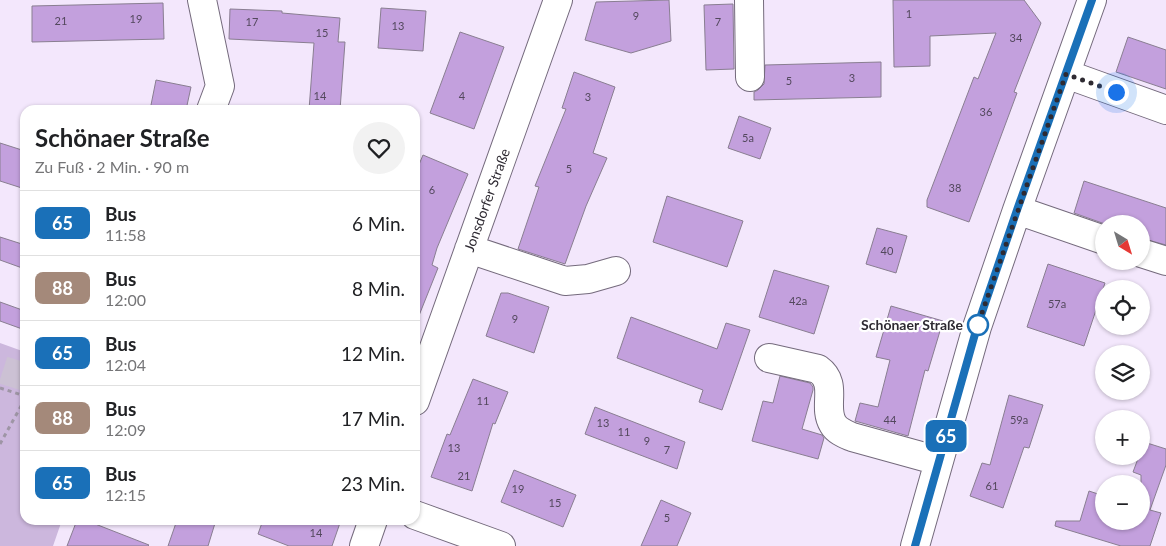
<!DOCTYPE html>
<html lang="de">
<head>
<meta charset="utf-8">
<style>
  :root { --surface:#fff; --page:#f2f2f2; --text:#202124; --muted:#757577; --line:#e0e0e0 }
  body { margin:0; font-family:Lato,sans-serif; background:var(--page); color:var(--text); height:100vh; display:flex; flex-direction:column; font-size:19px; white-space:nowrap }
  * { box-sizing:border-box; margin:0 }
  p { font-size:16px; color:var(--muted) }
  .icon { flex:none; width:28px; height:28px; fill:none; stroke:currentColor; stroke-width:2; stroke-linecap:round; stroke-linejoin:round }
  .map { position:relative; flex:1; overflow:hidden }
  .side { position:absolute; left:20px; top:105px; width:400px; height:420px; display:flex; flex-direction:column; background:var(--surface); border-radius:15px; box-shadow:0 1px 4px #0004 }
  .side>* { flex:none }
  .badge { padding:0 10px; border-radius:8px; font-size:18px; line-height:32px }
  .needle { width:32px; rotate:142deg }
  .buttons { position:absolute; left:1095px; top:215px; display:grid; gap:10px }
  .buttons a { display:grid; place-items:center; width:55px; height:55px; border-radius:50%; background:var(--surface); box-shadow:0 1px 4px #0004; font-size:25px }
  .you { position:absolute; width:25px; height:25px; margin:-12px; border:4px solid #fff; border-radius:50%; background:#1a73e8; box-shadow:0 0 0 8px #1a73e833 }
  .map>.badge { position:absolute; translate:-50% -50%; box-shadow:0 0 0 2px #fff }
  .round { display:grid; place-items:center; flex:none; width:52px; height:52px; border-radius:26px; background:var(--page) }
  .headline { display:flex; align-items:center; justify-content:space-between; height:85px; padding:0 15px }
  h1 { font-size:24px; font-weight:700; line-height:38px }
  ul { padding:0; list-style:none }
  li { display:flex; align-items:center; gap:15px; height:65px; padding:0 15px; border-top:1px solid var(--line) }
  li div { flex:1 }
  li b { display:block; font-size:19px }
  li em { font-style:normal }
  li .badge { min-width:55px; font-weight:700; text-align:center }
  .map>svg:first-child { display:block }
  .green { fill:#ccb7dd }
  .building { fill:#c3a0dd; stroke:#897e91 }
  .lines { fill:none; stroke-linecap:round; stroke-linejoin:round }
  .minor-tunnel { stroke:#ccc1d4; stroke-width:28; stroke-dasharray:28 14; stroke-linecap:butt }
  .minor-casing { stroke:#746a7c; stroke-width:30 }
  .path { stroke:#9e95a5; stroke-width:3; stroke-dasharray:4 4; stroke-linecap:butt }
  .minor { stroke:#fff; stroke-width:28 }
  .line-casing { stroke:#fff; stroke-width:11 }
  .line { stroke:#1a70b8; stroke-width:8 }
  .walk { stroke:#2e2a32; stroke-width:5; stroke-dasharray:0 9 }
  .stop-dot { fill:#fff; stroke:#1a70b8; stroke-width:2.5 }
  .labels { text-anchor:middle; stroke-width:4.5; stroke-linejoin:round; paint-order:stroke }
  .number-label { font-size:11px; fill:#53485d }
  .street-label { font-size:14px; fill:#2e2a32; stroke:#fff }
  .stop-label { font-size:14px; font-weight:bold; fill:#2e2a32; stroke:#fff; text-anchor:end }
</style>
</head>
<body>
<div class="map">
<svg width="1166" height="546" viewBox="0 0 1166 546">
  <rect width="100%" height="100%" fill="#f3e7fc"/>
  <path class="green" d="M0 343 25 352V520H62L53 546H0Z"/>
  <path class="building" d="M669 0 671 41 631 53 585 40 596 2Z
    M893 0H1024L1041 23 1014 92 1017 93 969 222 927 207V200L974 77 978 79 996 33 930 36V66L894 67Z
    M163 3 164 39 32 42V6Z
    M733 4 734 69 706 70 704 5Z
    M381 8 426 11 423 51 378 48Z
    M230 9 282 11V13L340 18 338 42H345L340 110H309L314 43 229 39Z
    M460 32 504 47 474 129 430 113Z
    M1128 37 1166 50V89L1116 72Z
    M881 62V97L754 100V92L758 90 764 84 765 65Z
    M574 72 615 87 593 153 607 158 586 206 565 264 518 249 539 187 535 186 566 109 562 108Z
    M156 80 191 87 186 110H150Z
    M739 116 771 128 760 159 728 148Z
    M0 143 25 151V189L0 181Z
    M423 155 468 174 437 248 432 265 438 268 416 323 415 174Z
    M1084 181 1166 208V245L1141 238V224H1105L1074 213Z
    M667 196 743 221 727 267 653 242Z
    M877 228 907 236 896 273 866 264Z
    M0 237 25 245V269L0 260Z
    M1048 264 1105 283 1084 346 1027 327Z
    M774 270 829 286 814 334 759 317Z
    M501 293H508L549 307 534 353 486 336Z
    M0 302 25 311V330L0 321Z
    M891 306 943 321 928 371 925 370 908 436 855 421 860 403 878 407 890 360 876 357Z
    M631 317 717 349 726 323 750 330 722 410 699 402 703 390 617 358Z
    M780 376 810 383 813 387V390L802 429 822 435 824 438 818 459 752 441 763 401 773 403Z
    M473 379 508 392 495 424 493 423 472 491 431 477 447 434 450 435Z
    M1009 395 1043 405 1029 448 1024 447 1003 508 970 496 982 463 990 465Z
    M595 407 685 442 677 469 585 434Z
    M1144 442 1166 449V465L1150 510 1161 513 1150 546H1121L1055 526 1056 521H1080L1089 491 1104 496V521H1141V475L1133 472 1139 456H1141Z
    M514 470 576 495 563 527 501 502Z
    M661 500 691 513 677 546H641Z
    M77 520H85L149 545 148 546H67Z
    M177 520H216L208 546H168Z
    M263 520H341L332 546H289L258 534Z"/>
  <g class="lines">
    <path class="minor-tunnel" d="M3 370 25 377"/>
    <g class="minor-casing">
      <path id="minor" d="M202 0 220 86 211 110
        M749 0 750 77
        M1066 74 1166 110
        M1017 210 1104 240
        M469 249 565 281 588 279 616 271
        M1141 253 1166 261
        M769 358 818 369C839 384 822 406 833 424 837 431 845 434 852 437L939 461
        M415 401 558 0
        M415 515 501 546
        M364 546 373 520
        M915 546 977 327 1017 210 1092 0"/>
    </g>
    <path class="path" d="M0 388 25 396
      M0 444 25 399"/>
    <use href="#minor" class="minor"/>
  </g>
  <g class="lines">
    <g class="line-casing">
      <path id="line" d="M915 546 977 327 1017 210 1092 0"/>
    </g>
    <use href="#line" class="line"/>
    <path class="walk" d="M978 325 977 327 1066 74 1116 92"/>
  </g>
  <circle class="stop-dot" cx="978" cy="325" r="10"/>
  <g class="labels">
    <g class="number-label">
      <text x="909" y="18">1</text>
      <text x="636" y="20">9</text>
      <text x="136" y="23">19</text>
      <text x="61" y="25">21</text>
      <text x="252" y="26">17</text>
      <text x="718" y="26">7</text>
      <text x="398" y="30">13</text>
      <text x="322" y="37">15</text>
      <text x="1016" y="42">34</text>
      <text x="852" y="82">3</text>
      <text x="789" y="85">5</text>
      <text x="320" y="100">14</text>
      <text x="462" y="100">4</text>
      <text x="588" y="101">3</text>
      <text x="986" y="116">36</text>
      <text x="748" y="142">5a</text>
      <text x="569" y="173">5</text>
      <text x="955" y="192">38</text>
      <text x="432" y="194">6</text>
      <text x="887" y="255">40</text>
      <text x="798" y="305">42a</text>
      <text x="1057" y="308">57a</text>
      <text x="515" y="323">9</text>
      <text x="483" y="405">11</text>
      <text x="890" y="424">44</text>
      <text x="1019" y="424">59a</text>
      <text x="603" y="427">13</text>
      <text x="624" y="436">11</text>
      <text x="647" y="445">9</text>
      <text x="454" y="452">13</text>
      <text x="667" y="454">7</text>
      <text x="464" y="480">21</text>
      <text x="992" y="490">61</text>
      <text x="518" y="493">19</text>
      <text x="555" y="507">15</text>
      <text x="667" y="522">5</text>
      <text x="316" y="537">14</text>
    </g>
    <g class="street-label">
      <text transform="translate(487 200) rotate(-70)" y="5">Jonsdorfer Straße</text>
    </g>
    <g class="stop-label">
      <text x="963" y="330">Schönaer Straße</text>
    </g>
  </g>
</svg>
<div class="buttons">
<a><svg class="needle" viewBox="-14 -14 28 28"><path d="M0-13l5 13h-10z" fill="#e53935"/><path d="M0 13l5-13h-10z" fill="#757577"/></svg></a>
<a><svg class="icon" aria-label="locate" viewBox="0 0 24 24"><circle cx="12" cy="12" r="6"/><path d="M12 2v4M12 18v4M2 12h4M18 12h4"/></svg></a>
<a><svg class="icon" aria-label="layers" viewBox="0 0 24 24"><path d="M12 4l9 5-9 5-9-5zM3 14l9 5 9-5"/></svg></a>
<a>+</a>
<a>−</a>
</div>
<div class="you" style="left:1116px;top:92px"></div>
<b class="badge" style="left:946px;top:436px;background:#1a70b8;color:#fff">65</b>
<section class="side">
<div class="headline"><div><h1>Schönaer Straße</h1><p>Zu Fuß · 2 Min. · 90 m</p></div><a class="round"><svg class="icon" aria-label="heart" viewBox="0 0 24 24"><path d="M12 20l-8-8c-3-5 5-10 8-4 3-6 11-1 8 4z"/></svg></a></div>
<ul>
<li><span class="badge" style="background:#1a70b8;color:#fff">65</span><div><b>Bus</b><p>11:58</p></div><em>6 Min.</em></li>
<li><span class="badge" style="background:#a4897a;color:#fff">88</span><div><b>Bus</b><p>12:00</p></div><em>8 Min.</em></li>
<li><span class="badge" style="background:#1a70b8;color:#fff">65</span><div><b>Bus</b><p>12:04</p></div><em>12 Min.</em></li>
<li><span class="badge" style="background:#a4897a;color:#fff">88</span><div><b>Bus</b><p>12:09</p></div><em>17 Min.</em></li>
<li><span class="badge" style="background:#1a70b8;color:#fff">65</span><div><b>Bus</b><p>12:15</p></div><em>23 Min.</em></li>
</ul>
</section>
</div>
</body>
</html>
